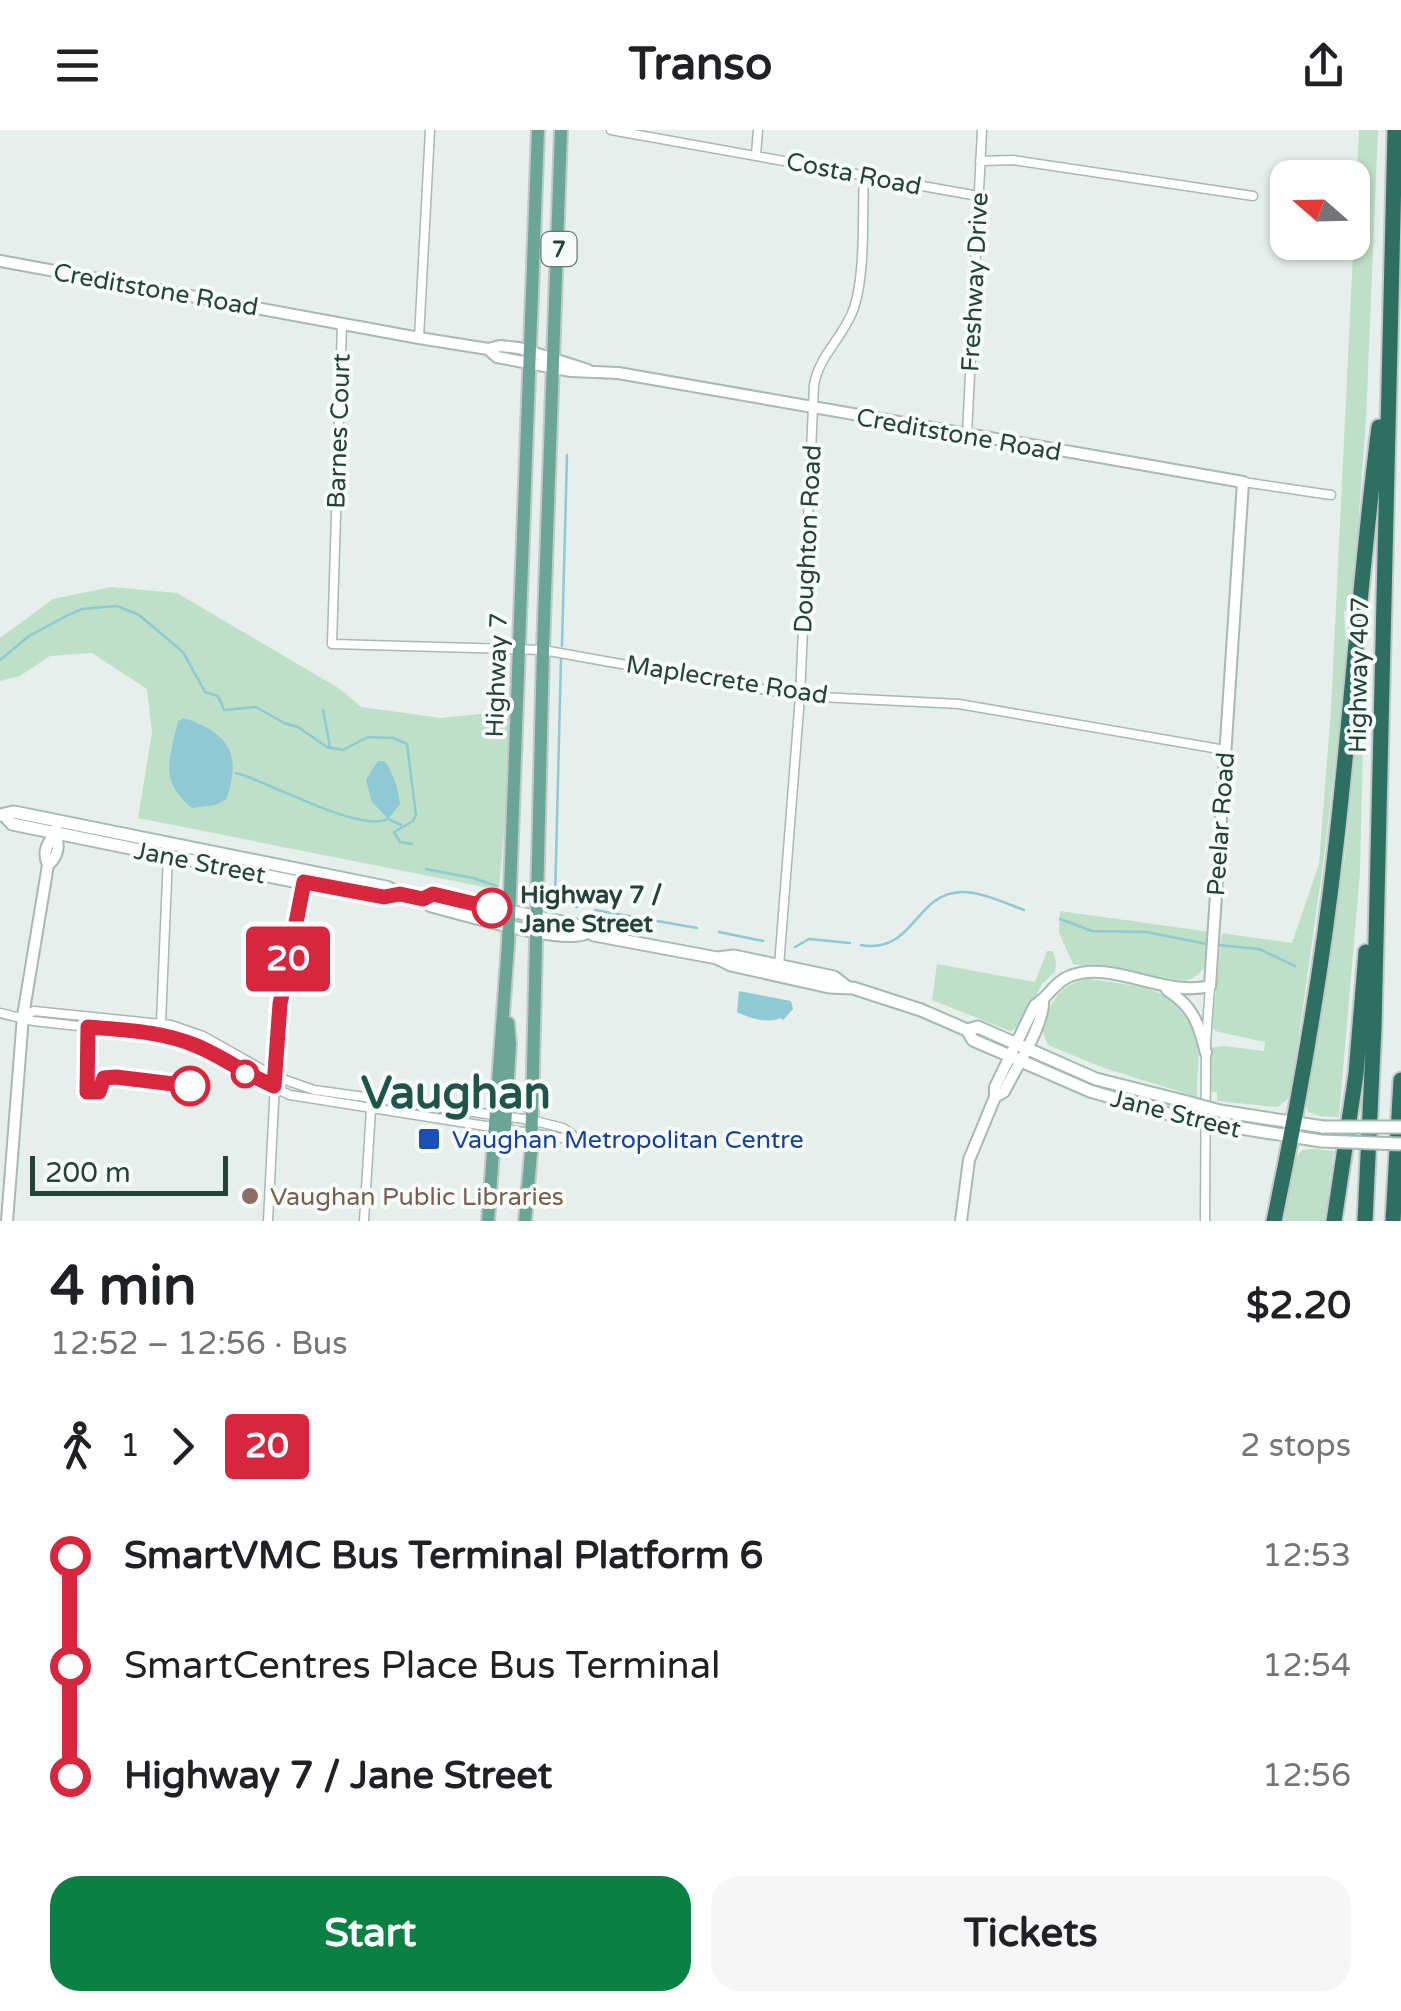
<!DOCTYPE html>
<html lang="en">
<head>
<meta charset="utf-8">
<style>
  :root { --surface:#fff; --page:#f6f6f6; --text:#202124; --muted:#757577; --accent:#0b8043 }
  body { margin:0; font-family:"Varela Round",sans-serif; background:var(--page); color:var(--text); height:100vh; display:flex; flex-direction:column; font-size:38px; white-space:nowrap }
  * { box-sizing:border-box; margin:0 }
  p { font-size:32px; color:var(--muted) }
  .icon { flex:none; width:55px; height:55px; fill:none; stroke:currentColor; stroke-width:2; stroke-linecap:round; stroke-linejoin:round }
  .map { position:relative; height:1091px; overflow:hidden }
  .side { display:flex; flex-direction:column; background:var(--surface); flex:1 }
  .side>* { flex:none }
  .badge { padding:0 20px; border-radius:8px; font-size:35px; line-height:65px }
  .needle { width:65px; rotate:290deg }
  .controls { position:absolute; left:1270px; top:30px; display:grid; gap:20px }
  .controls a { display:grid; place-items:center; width:100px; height:100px; border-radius:20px; background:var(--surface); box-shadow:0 2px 8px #0004; font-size:50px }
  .scale { position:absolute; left:30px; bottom:25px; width:198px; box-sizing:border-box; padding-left:10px; border:5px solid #24423a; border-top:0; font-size:28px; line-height:35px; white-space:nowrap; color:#24423a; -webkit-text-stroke:8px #f7fbf9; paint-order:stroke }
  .map>.badge { position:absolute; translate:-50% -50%; box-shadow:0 0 0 5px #fff }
  .legs { display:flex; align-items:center; gap:15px; height:110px; padding:0 50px; font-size:32px }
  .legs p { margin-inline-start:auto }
  .overview { display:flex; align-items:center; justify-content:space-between; height:170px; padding:0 50px }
  h1 { font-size:55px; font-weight:700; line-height:75px }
  .cta { display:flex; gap:20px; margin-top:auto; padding:20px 50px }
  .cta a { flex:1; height:115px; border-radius:30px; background:var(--accent); color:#fff; font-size:40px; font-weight:700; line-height:115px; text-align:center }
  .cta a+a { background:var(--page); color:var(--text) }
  ul { padding:0 50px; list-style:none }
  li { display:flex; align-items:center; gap:35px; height:110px; font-size:38px }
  li i { display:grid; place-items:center; width:15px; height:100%; margin:0 12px; background:currentColor }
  li i::after { content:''; width:25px; height:25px; margin:-12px; border:8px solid; border-radius:50%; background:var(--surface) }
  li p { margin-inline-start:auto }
  li:first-child i { background:linear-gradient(#0000 50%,currentColor 0) }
  li:last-child i { background:linear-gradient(currentColor 50%,#0000 0) }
  header { display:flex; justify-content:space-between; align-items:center; height:130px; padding:0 50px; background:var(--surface); font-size:45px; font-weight:700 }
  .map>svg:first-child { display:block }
  .green { fill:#bfe0c8 }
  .water { fill:#8ec9d4 }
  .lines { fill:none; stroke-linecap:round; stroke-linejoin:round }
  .stream { stroke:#8ec9d4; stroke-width:2.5 }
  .minor-casing { stroke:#a8b8b2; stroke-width:11 }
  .tertiary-casing { stroke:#a8b8b2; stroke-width:14 }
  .secondary-casing { stroke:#a4bbb3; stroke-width:15 }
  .primary-casing { stroke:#c2cac8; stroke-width:16 }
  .motorway-casing { stroke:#c2cac8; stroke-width:19 }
  .minor { stroke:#fff; stroke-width:8 }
  .tertiary { stroke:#fff; stroke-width:10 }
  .secondary { stroke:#fff; stroke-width:11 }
  .primary { stroke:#6aa596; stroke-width:12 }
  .motorway { stroke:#2f6f62; stroke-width:15 }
  .secondary-bridge-casing { stroke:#a4bbb3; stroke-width:15; stroke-linecap:butt }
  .secondary-bridge { stroke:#fff; stroke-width:11 }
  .line-1-casing { stroke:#fff; stroke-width:22 }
  .line-1 { stroke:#d7263d; stroke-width:15 }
  .stop-1-dot { fill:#fff; stroke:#d7263d; stroke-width:5 }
  .transit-dot { fill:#1a4fb4; stroke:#f7fbf9; stroke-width:4 }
  .education-dot { fill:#8d6e63; stroke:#f7fbf9; stroke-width:4 }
  .labels { text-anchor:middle; stroke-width:8; stroke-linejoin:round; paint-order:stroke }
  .shield { fill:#f7fbf9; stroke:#637a73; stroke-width:2.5 }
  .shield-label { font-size:22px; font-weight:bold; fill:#24423a }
  .street-label { font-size:25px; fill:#24423a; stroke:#f7fbf9 }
  .stop-label { font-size:25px; font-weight:bold; fill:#24423a; stroke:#f7fbf9; text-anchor:start }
  .transit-label { font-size:25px; fill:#164399; stroke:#f7fbf9; text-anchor:start }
  .education-label { font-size:25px; fill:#785e54; stroke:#f7fbf9; text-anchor:start }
  .town-label { font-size:45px; font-weight:bold; fill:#1f5548; stroke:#f7fbf9 }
</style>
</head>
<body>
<header><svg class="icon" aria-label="menu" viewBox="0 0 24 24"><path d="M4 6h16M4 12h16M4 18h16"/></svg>Transo<svg class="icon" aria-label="share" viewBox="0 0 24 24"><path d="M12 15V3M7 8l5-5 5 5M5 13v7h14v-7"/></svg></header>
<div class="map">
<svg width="1401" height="1091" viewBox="0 0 1401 1091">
  <rect width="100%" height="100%" fill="#e6efeb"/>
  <path class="green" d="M1359 0H1378L1366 290 1352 477 1344 482 1347 527 1325 720 1292 955 1288 969 1278 977 1217 971V962H1210L1209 918 1224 916 1264 921 1265 912 1215 901 1212 896 1222 803 1292 813 1319 734 1331 579Z
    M111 457 177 463 340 559 361 577 441 588 489 583 509 589 507 668 499 760 138 688 152 603 147 559 92 523 50 526 20 546 0 551V508L53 469Z
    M1365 521 1360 742 1339 987 1319 986 1308 982 1306 974 1345 725Z
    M1060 781 1210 802C1208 824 1210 844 1185 851L1073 834 1059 803Z
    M1047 821H1053L1056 832 1055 842 1042 854 1021 896 1010 901 932 870 937 834 1035 852Z
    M1089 849C1134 856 1193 857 1198 913 1200 932 1196 950 1197 967L1104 938 1048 915 1041 898C1051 873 1059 853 1089 849Z
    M1311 1019 1334 1021 1325 1091H1281L1294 1030 1302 1020Z"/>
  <path class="water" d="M184 588C230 604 242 624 226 670L215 675 192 678C158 650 170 628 178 591Z
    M378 631H384C394 643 398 659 400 674L388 689 372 672 366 650Z
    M739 861 791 871 793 879 783 890 780 888C768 894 749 888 737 882Z"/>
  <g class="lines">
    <path class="stream" d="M562 516 567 325
      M561 528 555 770 577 777
      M0 530 29 506 68 485 82 479 117 476 139 485 183 522 205 562 218 566 224 580 256 577 284 593 298 597 327 617 343 620 368 607 393 608 407 614 416 685 413 691 394 702 400 712 412 714
      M323 580 330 617
      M236 643C270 652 359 703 388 689L401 695
      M426 739 473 748 497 756
      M595 780 697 798
      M1060 789 1092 801 1146 802 1207 814
      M719 802 763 811
      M861 815C915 824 914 763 962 762 982 762 1005 773 1024 780
      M1219 815 1259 819 1295 836
      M795 817 809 809 850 813"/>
    <g class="minor-casing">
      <path id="minor" d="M611 0 978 66
        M756 25 758 0
        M980 31 1013 30 1253 66
        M342 193 332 514 543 520 800 566 959 574 1225 620
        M419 208 430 0
        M967 305 982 0
        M1243 352 1331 365
        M779 836 800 566 814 255C819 225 844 207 854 178 866 141 862 84 864 43
        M0 883 33 891 169 906 209 921 246 945 290 965 561 1008 572 1005
        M23 886 34 881 171 895 203 906 274 946 314 960 531 990 563 998 572 1004
        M161 893 168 725
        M268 1091 279 874 303 753
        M364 1091 371 979
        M1205 1091 1206 912 1210 856"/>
    </g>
    <g class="tertiary-casing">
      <path id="tertiary" d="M0 131 419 208 488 219 500 216 519 218 588 240
        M488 219 497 227 571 241 618 243 1243 352 1210 856C1165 868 1111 829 1070 846 1054 852 1049 867 1035 875L995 957V967L969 1030 961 1091
        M48 735C59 726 60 716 55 703
        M1167 860C1193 876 1199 894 1206 923
        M995 967 1004 962C1015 939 1045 894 1043 870
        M7 1091 23 886 48 735C41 719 50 713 56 699"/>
    </g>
    <g class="secondary-casing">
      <path id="secondary" d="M0 685 14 682 386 757C400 764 419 765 431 776 460 783 564 815 586 803
        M5 686 12 694 337 760 384 767 400 764
        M423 769 433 764 580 796 594 805 717 828 731 835 829 857 853 858 921 880 967 900 973 910 1090 961 1183 988
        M717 828 734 826 834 847 847 857
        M967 900 978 897 1096 949 1187 972
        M1220 981 1323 997
        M1216 994 1321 1011"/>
    </g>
    <g class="primary-casing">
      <path id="primary" d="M505 998 510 914 508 893
        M488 1091 508 815 538 0
        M525 1091 531 1023 543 520 561 0"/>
    </g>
    <g class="motorway-casing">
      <path id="motorway" d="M1274 1091C1300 967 1322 841 1336 715 1352 576 1361 436 1379 297
        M1334 1091 1356 944 1366 822
        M1365 1091 1374 897 1395 0
        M1393 1091 1401 950"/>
    </g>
    <use href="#minor" class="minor"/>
    <use href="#tertiary" class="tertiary"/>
    <use href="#secondary" class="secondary"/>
    <use href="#primary" class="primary"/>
    <use href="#motorway" class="motorway"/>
    <g class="secondary-bridge-casing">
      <path id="secondary-bridge" d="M1187 972 1220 981
        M1183 988 1216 994
        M1323 997H1401
        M1321 1011 1401 1014"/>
    </g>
    <use href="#secondary-bridge" class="secondary-bridge"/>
  </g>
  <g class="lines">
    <g class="line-1-casing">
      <path id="line-1" d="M190 956 116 947 104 948 99 962H87L88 897C124 900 162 901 197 916 223 927 247 945 274 956L280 874 304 752 384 767 400 764 423 769 433 764 492 778"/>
    </g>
    <use href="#line-1" class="line-1"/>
  </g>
  <g class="stop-1-dot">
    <circle cx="492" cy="778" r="18"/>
    <circle cx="245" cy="944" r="12"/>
    <circle cx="190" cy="956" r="18"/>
  </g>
  <rect class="transit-dot" x="417" y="997" width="24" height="24" rx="5"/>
  <circle class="education-dot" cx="250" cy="1066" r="10"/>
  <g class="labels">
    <rect class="shield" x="541.5" y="102" width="35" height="34" rx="8"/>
    <g class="shield-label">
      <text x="559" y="127">7</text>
    </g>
    <g class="street-label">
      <text transform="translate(854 43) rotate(11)" y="9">Costa Road</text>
      <text transform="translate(974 152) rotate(-87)" y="9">Freshway Drive</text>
      <text transform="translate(156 159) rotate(10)" y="9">Creditstone Road</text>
      <text transform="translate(338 301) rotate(-88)" y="9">Barnes Court</text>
      <text transform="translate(959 304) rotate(10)" y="9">Creditstone Road</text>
      <text transform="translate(807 409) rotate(-87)" y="9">Doughton Road</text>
      <text transform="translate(496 545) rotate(-88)" y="9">Highway 7</text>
      <text transform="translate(1358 545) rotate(-89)" y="9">Highway 407</text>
      <text transform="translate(727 549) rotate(9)" y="9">Maplecrete Road</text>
      <text transform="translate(1220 694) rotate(-86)" y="9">Peelar Road</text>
      <text transform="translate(200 732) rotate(11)" y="9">Jane Street</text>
      <text transform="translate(1176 983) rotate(14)" y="9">Jane Street</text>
    </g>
    <g class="stop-label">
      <text x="520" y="773">Highway 7 /<tspan x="520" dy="29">Jane Street</tspan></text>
    </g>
    <g class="transit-label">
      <text x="452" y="1018">Vaughan Metropolitan Centre</text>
    </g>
    <g class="education-label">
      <text x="270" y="1075">Vaughan Public Libraries</text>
    </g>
    <g class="town-label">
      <text x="456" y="978">Vaughan</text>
    </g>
  </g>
</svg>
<div class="controls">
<a><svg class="needle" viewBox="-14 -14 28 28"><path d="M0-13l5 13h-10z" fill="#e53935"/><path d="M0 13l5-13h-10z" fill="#757577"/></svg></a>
</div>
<div class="scale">200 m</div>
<b class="badge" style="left:288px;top:829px;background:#d7263d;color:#fff">20</b>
</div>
<section class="side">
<div class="overview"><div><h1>4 min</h1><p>12:52 – 12:56 · Bus</p></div><b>$2.20</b></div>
<div class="legs"><svg class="icon" aria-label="walk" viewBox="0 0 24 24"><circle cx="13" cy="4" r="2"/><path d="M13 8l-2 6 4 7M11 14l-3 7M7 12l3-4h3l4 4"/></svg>1<svg class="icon" aria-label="forward" viewBox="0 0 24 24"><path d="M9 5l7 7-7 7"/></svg><b class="badge" style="background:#d7263d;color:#fff">20</b><p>2 stops</p></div>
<ul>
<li><i style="color:#d7263d"></i><b>SmartVMC Bus Terminal Platform 6</b><p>12:53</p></li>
<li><i style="color:#d7263d"></i><span>SmartCentres Place Bus Terminal</span><p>12:54</p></li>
<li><i style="color:#d7263d"></i><b>Highway 7 / Jane Street</b><p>12:56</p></li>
</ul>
<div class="cta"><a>Start</a><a>Tickets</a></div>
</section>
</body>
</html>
